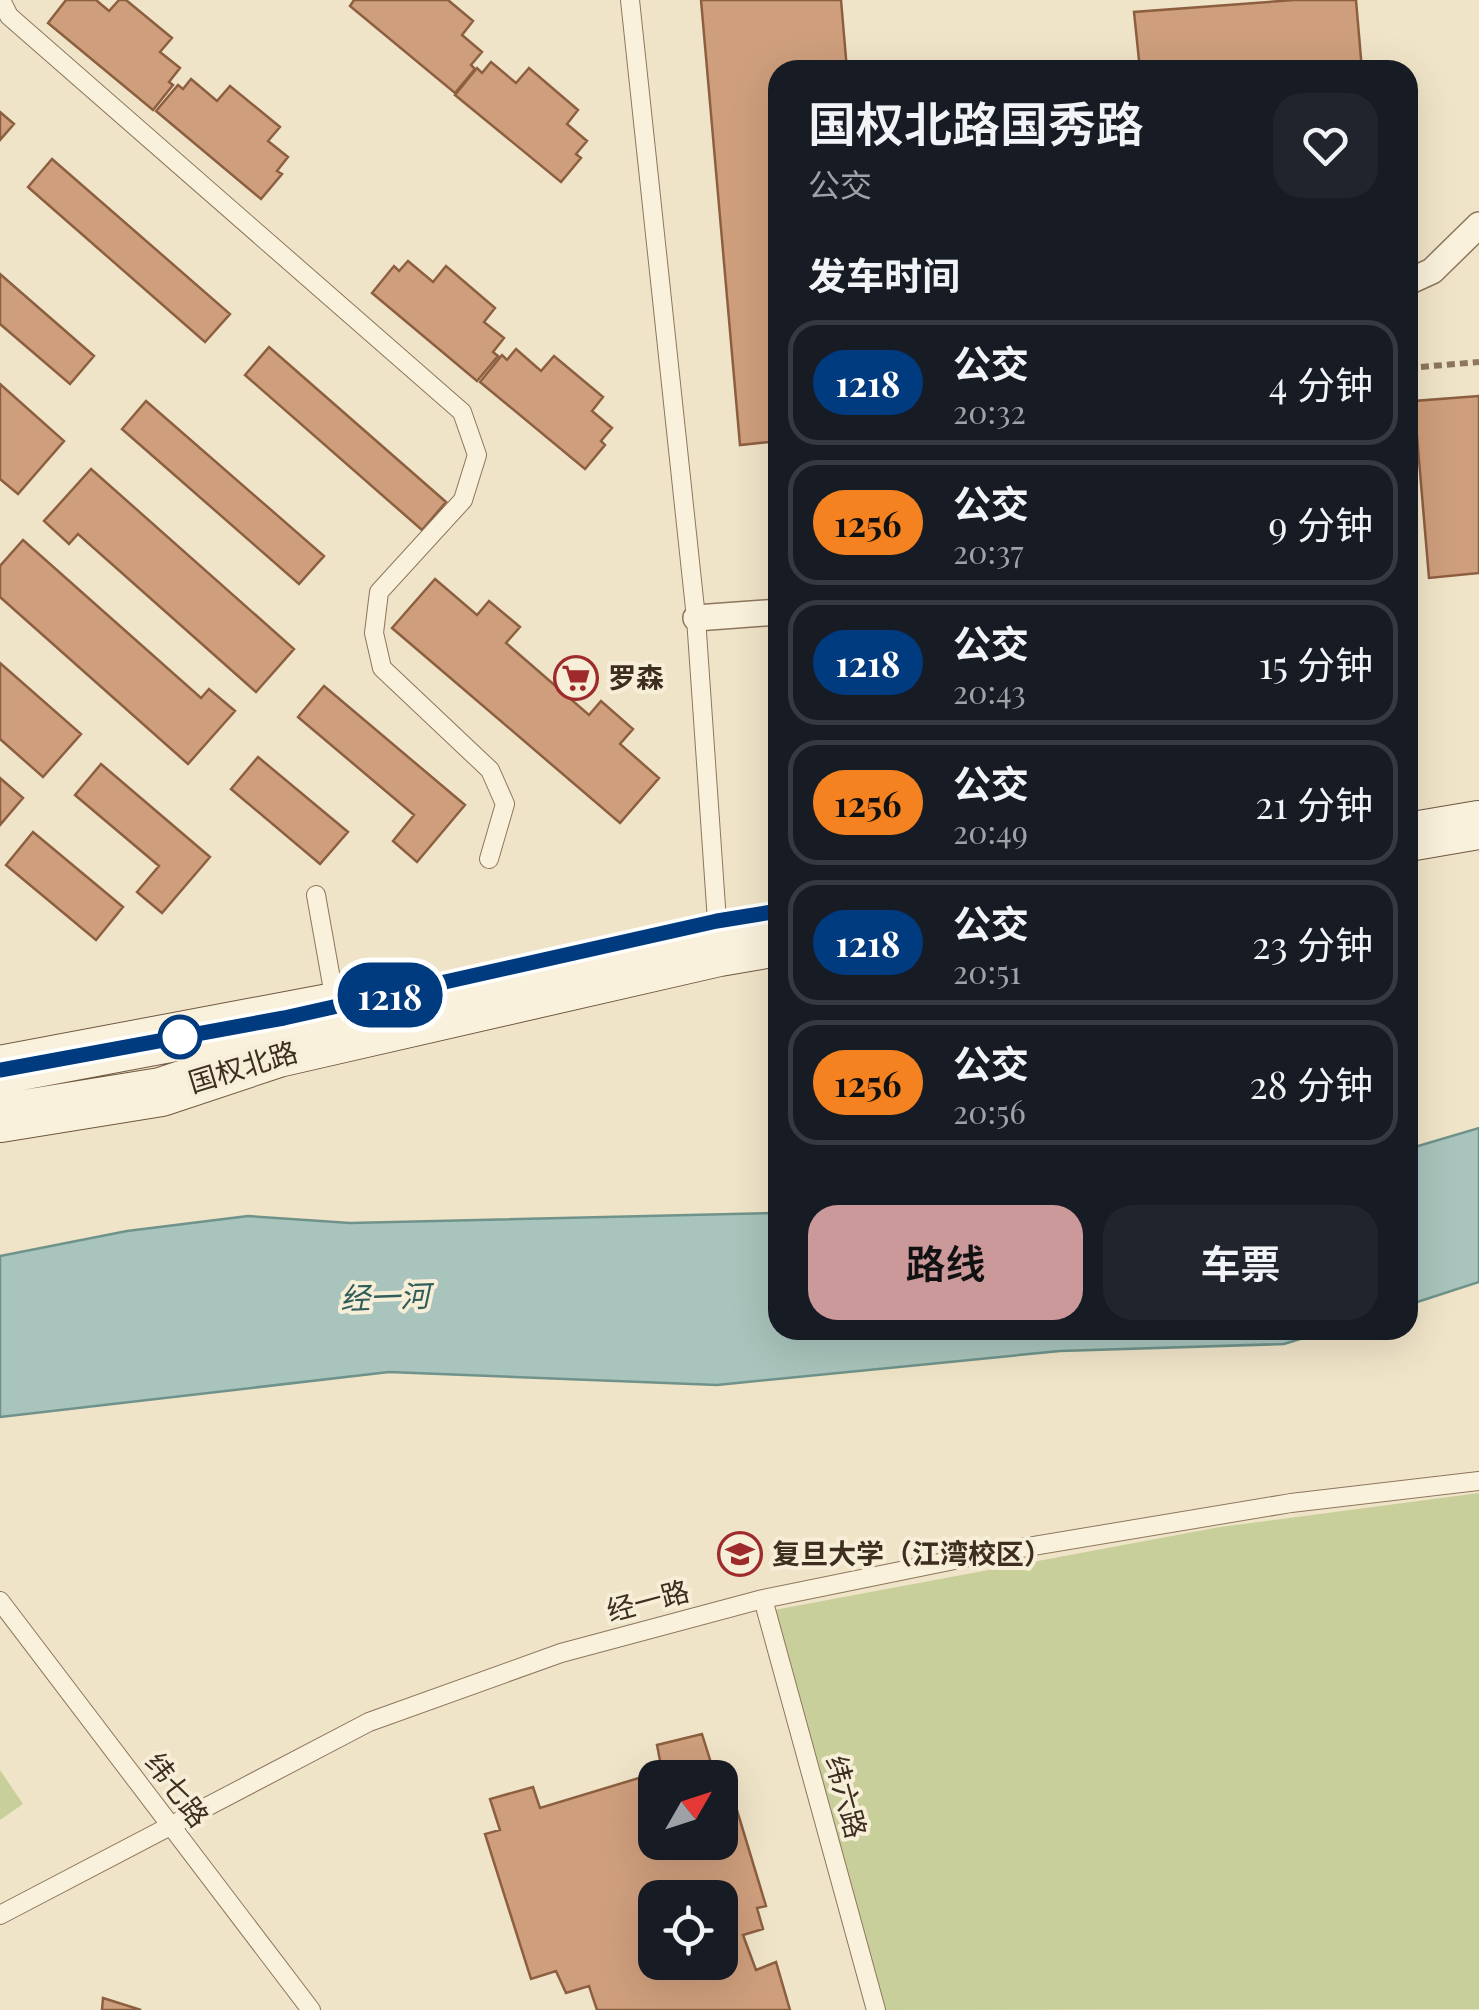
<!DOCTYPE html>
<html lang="zh">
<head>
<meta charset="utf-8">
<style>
  :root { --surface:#171b24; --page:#20242c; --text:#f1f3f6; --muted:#9ea1a6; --line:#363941; --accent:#cc999b }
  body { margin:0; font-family:"Playfair Display","Noto Sans SC",serif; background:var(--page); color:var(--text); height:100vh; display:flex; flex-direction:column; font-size:38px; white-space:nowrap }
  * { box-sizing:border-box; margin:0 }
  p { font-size:32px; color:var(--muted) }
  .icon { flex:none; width:55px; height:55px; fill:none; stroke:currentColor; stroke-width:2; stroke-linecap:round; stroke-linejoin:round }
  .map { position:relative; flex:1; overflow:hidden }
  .side { position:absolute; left:768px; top:60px; width:650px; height:1280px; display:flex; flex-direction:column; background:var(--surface); border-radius:30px; box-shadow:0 10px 40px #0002 }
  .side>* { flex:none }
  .badge { padding:0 20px; border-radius:32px; font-size:35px; line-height:65px }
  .needle { width:65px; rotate:51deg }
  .buttons { position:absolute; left:638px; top:1760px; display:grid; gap:20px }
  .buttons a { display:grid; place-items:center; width:100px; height:100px; border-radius:20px; background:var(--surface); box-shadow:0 10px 40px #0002; font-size:50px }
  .map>.badge { position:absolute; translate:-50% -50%; box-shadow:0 0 0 5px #fff }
  h2 { padding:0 40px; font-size:38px; line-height:90px }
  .round { display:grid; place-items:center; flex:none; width:105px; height:105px; border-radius:30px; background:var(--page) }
  .headline { display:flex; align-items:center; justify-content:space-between; height:170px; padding:0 40px }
  h1 { font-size:48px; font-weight:600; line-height:75px }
  .cta { display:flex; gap:20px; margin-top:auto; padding:20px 40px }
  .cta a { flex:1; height:115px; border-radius:30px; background:var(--accent); color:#111; font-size:40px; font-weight:600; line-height:115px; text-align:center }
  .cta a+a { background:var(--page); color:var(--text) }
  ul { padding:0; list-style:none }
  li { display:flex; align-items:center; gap:30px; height:125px; margin:0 20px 15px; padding:0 20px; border:5px solid var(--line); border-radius:30px }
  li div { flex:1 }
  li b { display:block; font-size:38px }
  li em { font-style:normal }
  li .badge { min-width:110px; font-weight:700; text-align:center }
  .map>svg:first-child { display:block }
  .green { fill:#c9cf9b }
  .water { fill:#a9c4bc; stroke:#6f938a; stroke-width:2.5 }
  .building { fill:#cf9f7d; stroke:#8d5f41; stroke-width:2.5; fill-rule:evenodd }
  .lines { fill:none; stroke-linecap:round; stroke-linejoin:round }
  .service-casing { stroke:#8d765c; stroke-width:20 }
  .pedestrian-casing { stroke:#8d765c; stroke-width:28 }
  .secondary-casing { stroke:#6f573f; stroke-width:50 }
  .path { stroke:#8d765c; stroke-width:6; stroke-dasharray:8 5; stroke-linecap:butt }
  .service { stroke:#faf1dc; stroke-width:18 }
  .pedestrian { stroke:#faf1dc; stroke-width:25 }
  .secondary { stroke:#faf1dc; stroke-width:48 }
  .line-casing { stroke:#fff; stroke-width:22 }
  .line { stroke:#003b80; stroke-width:15 }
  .stop-dot { fill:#fff; stroke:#003b80; stroke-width:5 }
  .labels { text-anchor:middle; stroke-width:8; stroke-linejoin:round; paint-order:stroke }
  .poi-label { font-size:28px; font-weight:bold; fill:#3d2e20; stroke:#f7eed8; text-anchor:start }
  .street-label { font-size:28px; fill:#3d2e20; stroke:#f7eed8 }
  .water-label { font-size:30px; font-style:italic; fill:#2f5d5a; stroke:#f7eed8 }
</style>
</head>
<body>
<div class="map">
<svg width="1479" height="2010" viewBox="0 0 1479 2010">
  <rect width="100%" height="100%" fill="#f0e4c8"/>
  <path class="green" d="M1479 1493V2009L886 2010 774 1610 1220 1527Z
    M0 1770 23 1804 0 1820Z"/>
  <path class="water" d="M1479 1128V1282L1408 1305V1149Z
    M777 1213 778 1330H1329L1284 1344 1060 1351 717 1385 389 1372 0 1417V1256L127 1231 248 1216 350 1223Z"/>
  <path class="building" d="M66 0H96L109 11 119 0H126L172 38 160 52 180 68 169 82 173 85 153 110 48 23Z
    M354 0H448L473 21 462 35 482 52 471 65 475 69 455 93 350 6Z
    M701 0H841L847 70H778V441L740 445Z
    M1294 0H1356L1362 70H1140L1134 12Z
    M491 62 516 83 529 68 578 110 567 124 587 141 576 154 581 158 561 182 455 95 477 68 482 73Z
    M191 79 217 101 230 86 280 127 268 141 288 157 277 171 282 174 261 199 156 111 178 85 183 89Z
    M0 112 14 124 0 140Z
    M52 159 230 314 205 342 28 187Z
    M408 261 433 282 446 266 495 308 484 322 504 338 493 352 498 356 477 381 372 293 394 266 399 271Z
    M0 274 94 356 70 384 0 324Z
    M269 347 446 502 422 530 245 375Z
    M516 349 541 371 554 356 603 397 592 411 612 428 601 441 605 445 585 469 480 382 502 355 507 360Z
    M0 384 64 441 18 494 0 479Z
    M1479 396V573L1429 578 1414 401Z
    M146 401 324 556 299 584 122 429Z
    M91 469 294 649 256 692 78 534 69 544 44 521Z
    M23 540 201 698 209 689 235 711 188 764 0 597V566Z
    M435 579 477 615 489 601 520 627 506 643 589 715 601 701 633 729 620 744 659 778 620 823 392 628Z
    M0 663 81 734 43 777 0 739Z
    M324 686 465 805 417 862 393 841 414 815 298 717Z
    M258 757 348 832 320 864 231 789Z
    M101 764 210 857 162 913 137 892 159 866 75 795Z
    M0 778 23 798 0 825Z
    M33 832 123 907 96 940 6 865Z
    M702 1734 712 1766 723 1764 766 1906 757 1908 763 1929 743 1935 756 1970 776 1962 790 2010H597L589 1986 566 1993 556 1971 531 1979 485 1834 500 1830 490 1799 533 1787 540 1808 662 1771 657 1745ZM655 1778H720V1842H655ZM655 1898H720V1962H655Z
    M103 1998 141 2010H102Z"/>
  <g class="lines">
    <g class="service-casing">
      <path id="service" d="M1 0 9 16 462 412 477 455 463 500 379 592 374 633 382 668 490 770 505 804 489 859
        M630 0 696 618 719 950
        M316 895 336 1007
        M763 1599 876 2010
        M0 1601 311 2010
        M0 1915 369 1722 561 1653 763 1599 979 1555 1291 1503 1479 1481"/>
    </g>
    <g class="pedestrian-casing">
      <path id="pedestrian" d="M1408 282 1432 271 1479 225
        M696 618 778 612"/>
    </g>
    <g class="secondary-casing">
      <path id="secondary" d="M1408 837 1479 825
        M0 1070 334 1007
        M0 1118 161 1092 278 1053 719 952 778 942"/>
    </g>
    <path class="path" d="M1408 368 1479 362"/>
    <use href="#service" class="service"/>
    <use href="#pedestrian" class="pedestrian"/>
    <use href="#secondary" class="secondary"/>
  </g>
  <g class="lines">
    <g class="line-casing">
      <path id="line" d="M0 1070 284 1018 717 921 778 911"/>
    </g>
    <use href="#line" class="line"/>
  </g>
  <defs>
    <g id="supermarket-ring" transform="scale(2.25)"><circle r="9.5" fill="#f7eed8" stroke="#9e2a2b" stroke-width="1.5"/><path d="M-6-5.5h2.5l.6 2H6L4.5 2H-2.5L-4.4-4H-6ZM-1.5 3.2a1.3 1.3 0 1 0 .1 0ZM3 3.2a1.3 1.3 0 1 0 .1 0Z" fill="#9e2a2b"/></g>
    <g id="university-ring" transform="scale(2.25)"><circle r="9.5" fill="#f7eed8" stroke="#9e2a2b" stroke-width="1.5"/><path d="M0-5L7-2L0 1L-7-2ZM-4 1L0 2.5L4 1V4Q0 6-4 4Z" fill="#9e2a2b"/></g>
  </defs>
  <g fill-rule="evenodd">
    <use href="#supermarket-ring" x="576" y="678"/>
    <use href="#university-ring" x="740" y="1554"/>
  </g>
  <circle class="stop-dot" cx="180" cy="1037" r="20"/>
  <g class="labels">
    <g class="poi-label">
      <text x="608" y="688">罗森</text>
      <text x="772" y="1564">复旦大学（江湾校区）</text>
    </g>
    <g class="street-label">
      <text transform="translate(243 1067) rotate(-17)" y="10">国权北路</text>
      <text transform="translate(648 1601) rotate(-15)" y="10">经一路</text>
      <text transform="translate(177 1790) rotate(53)" y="10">纬七路</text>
      <text transform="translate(846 1797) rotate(75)" y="10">纬六路</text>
    </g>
    <g class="water-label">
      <text transform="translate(385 1298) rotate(-2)" y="10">经一河</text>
    </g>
  </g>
</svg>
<div class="buttons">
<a><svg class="needle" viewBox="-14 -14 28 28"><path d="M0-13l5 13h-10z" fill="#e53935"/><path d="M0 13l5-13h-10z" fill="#9ea1a6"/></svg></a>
<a><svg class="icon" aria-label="locate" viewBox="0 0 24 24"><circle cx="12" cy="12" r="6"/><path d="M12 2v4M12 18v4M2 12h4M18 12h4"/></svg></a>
</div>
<b class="badge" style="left:390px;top:995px;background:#003b80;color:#fff">1218</b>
<section class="side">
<div class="headline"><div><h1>国权北路国秀路</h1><p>公交</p></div><a class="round"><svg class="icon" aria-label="heart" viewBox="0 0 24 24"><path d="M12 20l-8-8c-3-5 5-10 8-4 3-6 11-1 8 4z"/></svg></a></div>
<h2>发车时间</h2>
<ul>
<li><span class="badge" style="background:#003b80;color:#fff">1218</span><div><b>公交</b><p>20:32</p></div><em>4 分钟</em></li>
<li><span class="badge" style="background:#f58220;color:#111">1256</span><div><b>公交</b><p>20:37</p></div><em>9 分钟</em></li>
<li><span class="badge" style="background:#003b80;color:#fff">1218</span><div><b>公交</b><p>20:43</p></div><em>15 分钟</em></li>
<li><span class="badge" style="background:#f58220;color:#111">1256</span><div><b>公交</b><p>20:49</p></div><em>21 分钟</em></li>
<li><span class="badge" style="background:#003b80;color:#fff">1218</span><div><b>公交</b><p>20:51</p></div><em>23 分钟</em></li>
<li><span class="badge" style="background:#f58220;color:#111">1256</span><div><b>公交</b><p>20:56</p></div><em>28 分钟</em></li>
</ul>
<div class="cta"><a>路线</a><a>车票</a></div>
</section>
</div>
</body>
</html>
